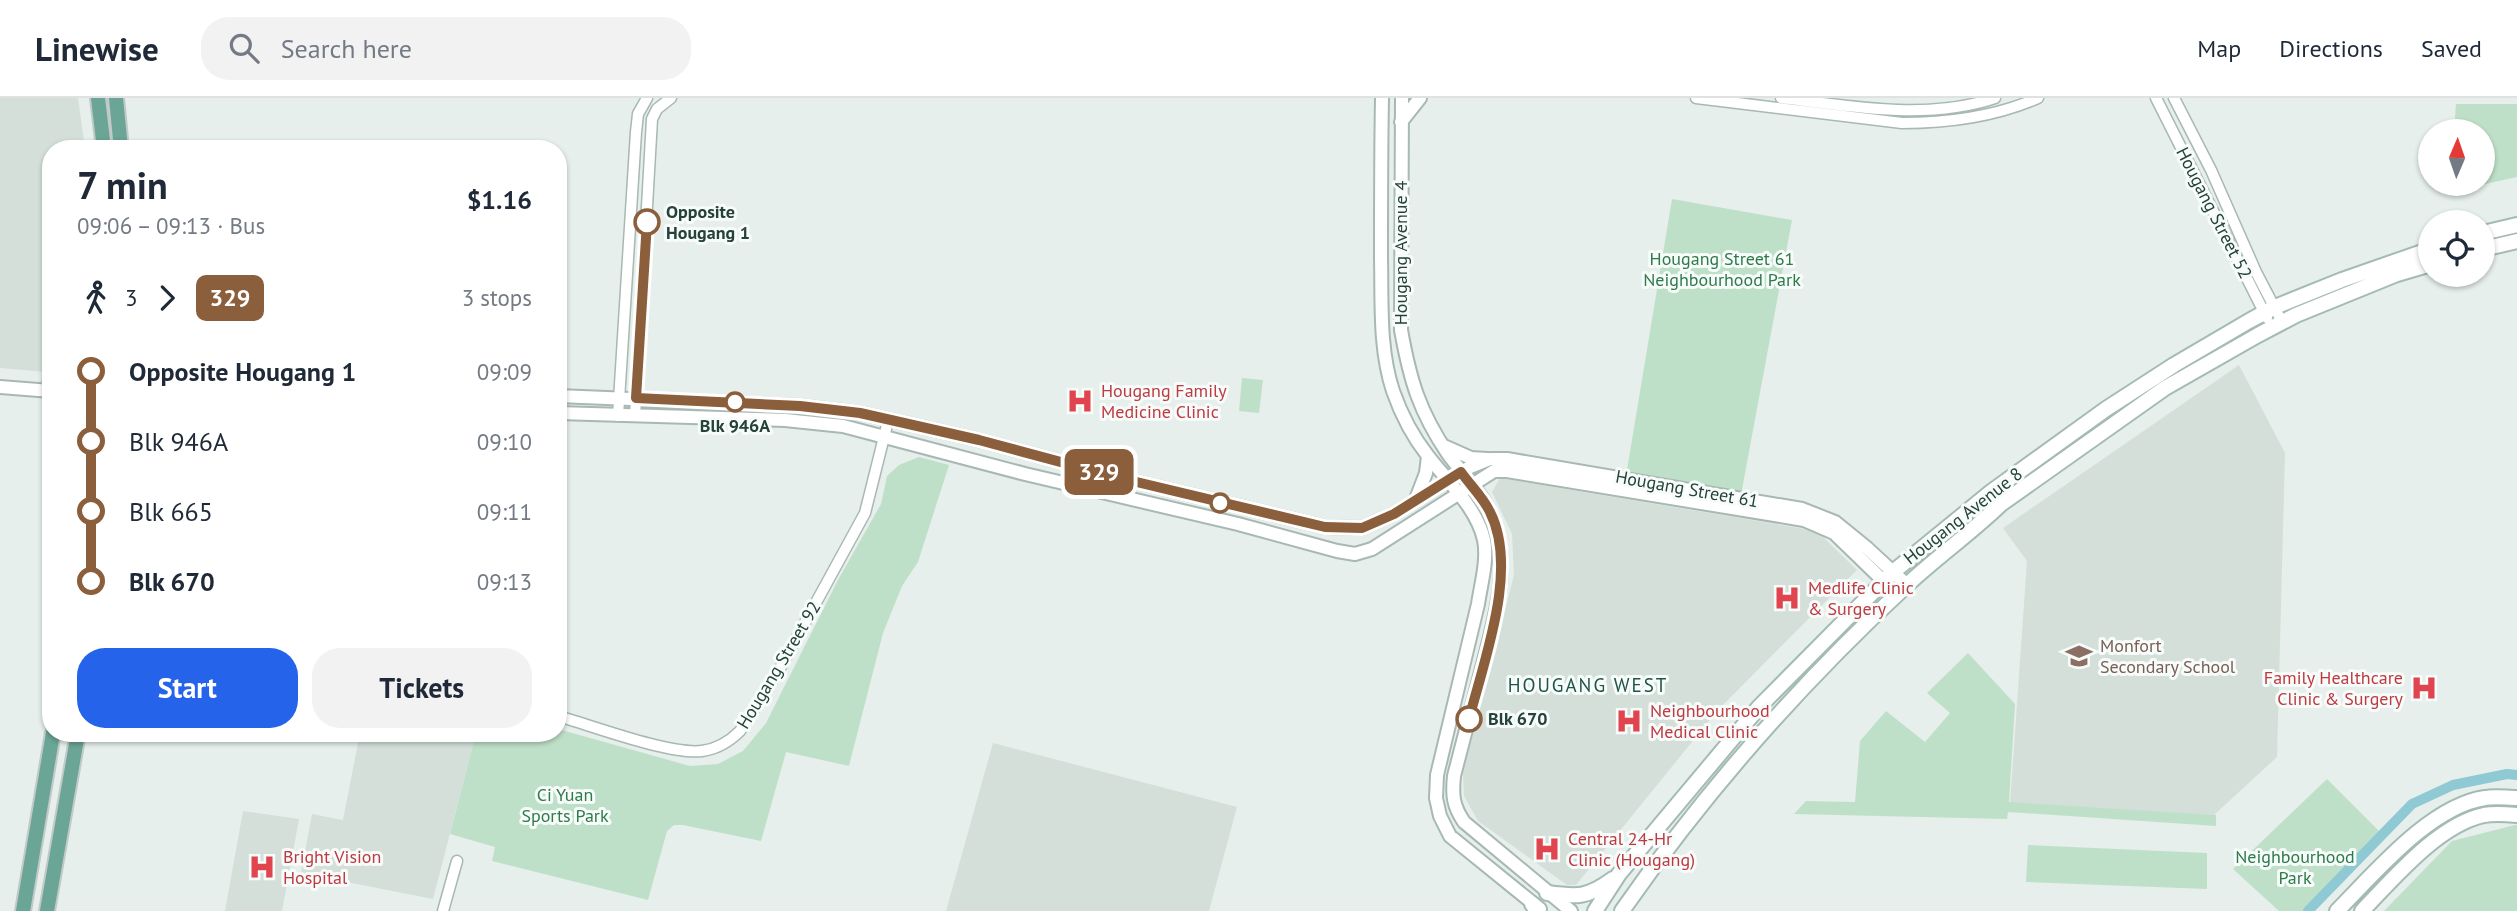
<!DOCTYPE html>
<html lang="en">
<head>
<meta charset="utf-8">
<style>
  :root { --surface:#fff; --page:#f2f2f3; --text:#1f2937; --muted:#747a83; --line:#e0e1e3; --accent:#2563eb }
  body { margin:0; font-family:"PT Sans",sans-serif; background:var(--page); color:var(--text); height:100vh; display:flex; flex-direction:column; font-size:26px; white-space:nowrap }
  * { box-sizing:border-box; margin:0 }
  p { font-size:23px; color:var(--muted) }
  .icon { flex:none; width:38px; height:38px; fill:none; stroke:currentColor; stroke-width:2; stroke-linecap:round; stroke-linejoin:round }
  .map { position:relative; flex:1; overflow:hidden }
  .drawer { position:absolute; left:42px; top:42px; width:525px; height:602px; display:flex; flex-direction:column; background:var(--surface); border-radius:28px; box-shadow:0 2px 5px #0004 }
  .drawer>* { flex:none }
  .badge { padding:0 14px; border-radius:10px; font-size:24px; line-height:46px }
  .needle { width:46px; rotate:2deg }
  .fabs { position:absolute; left:2418px; top:21px; display:grid; gap:14px }
  .fabs a { display:grid; place-items:center; width:77px; height:77px; border-radius:50%; background:var(--surface); box-shadow:0 2px 5px #0004; font-size:35px }
  .map>.badge { position:absolute; translate:-50% -50%; box-shadow:0 0 0 4px #fff }
  .legs { display:flex; align-items:center; gap:10px; height:77px; padding:0 35px; font-size:23px }
  .legs p { margin-inline-start:auto }
  .headline { display:flex; align-items:center; justify-content:space-between; height:119px; padding:0 35px }
  h1 { font-size:38px; font-weight:700; line-height:52px }
  .action { display:flex; gap:14px; margin-top:auto; padding:14px 35px }
  .action a { flex:1; height:80px; border-radius:28px; background:var(--accent); color:#fff; font-size:28px; font-weight:700; line-height:80px; text-align:center }
  .action a+a { background:var(--page); color:var(--text) }
  ul { padding:0 35px; list-style:none }
  li { display:flex; align-items:center; gap:24px; height:70px; font-size:26px }
  li i { display:grid; place-items:center; width:10px; height:100%; margin:0 9px; background:currentColor }
  li i::after { content:''; width:18px; height:18px; margin:-9px; border:5px solid; border-radius:50%; background:var(--surface) }
  li p { margin-inline-start:auto }
  li:first-child i { background:linear-gradient(#0000 50%,currentColor 0) }
  li:last-child i { background:linear-gradient(currentColor 50%,#0000 0) }
  header { display:flex; align-items:center; gap:42px; box-sizing:border-box; height:98px; padding:0 35px; background:var(--surface); border-bottom:2px solid var(--line) }
  header strong { font-size:33px }
  nav { display:flex; gap:38px; margin-inline-start:auto; font-size:24px }
  .search { width:490px; height:63px; background:var(--page); display:flex; align-items:center; gap:18px; box-sizing:border-box; padding:0 24px; border-radius:28px; color:var(--muted); font-size:26px }
  .map>svg:first-child { display:block }
  .built { fill:#d4dfda }
  .green { fill:#bfe0c8 }
  .lines { fill:none; stroke-linecap:round; stroke-linejoin:round }
  .canal { stroke:#8ec9d4; stroke-width:10 }
  .minor-casing { stroke:#a8b8b2; stroke-width:13 }
  .tertiary-casing { stroke:#a8b8b2; stroke-width:16 }
  .secondary-casing { stroke:#a4bbb3; stroke-width:18 }
  .primary-casing { stroke:#c2cac8; stroke-width:18 }
  .minor { stroke:#fff; stroke-width:10 }
  .tertiary { stroke:#fff; stroke-width:12 }
  .secondary { stroke:#fff; stroke-width:14 }
  .primary { stroke:#6aa596; stroke-width:14 }
  .line-1-casing { stroke:#fff; stroke-width:16 }
  .line-1 { stroke:#8b5e3c; stroke-width:10 }
  .stop-1-dot { fill:#fff; stroke:#8b5e3c; stroke-width:3.5 }
  .labels { text-anchor:middle; stroke-width:6; stroke-linejoin:round; paint-order:stroke }
  .stop-label { font-size:18px; font-weight:bold; fill:#24423a; stroke:#f7fbf9; text-anchor:start }
  .street-label { font-size:18px; fill:#24423a; stroke:#f7fbf9 }
  .park-label { font-size:18px; fill:#2d7a4b; stroke:#f7fbf9 }
  .health-label { font-size:18px; fill:#be3a42; stroke:#f7fbf9; text-anchor:start }
  .education-label { font-size:18px; fill:#785e54; stroke:#f7fbf9; text-anchor:start }
  .neighbourhood-label { font-size:19px; letter-spacing:2px; fill:#1f5548; stroke:#f7fbf9 }
</style>
</head>
<body>
<header>
<strong>Linewise</strong>
<div class="search"><svg class="icon" aria-label="search" viewBox="0 0 24 24"><circle cx="10" cy="10" r="6"/><path d="M15 15l6 6"/></svg>Search here</div>
<nav><a>Map</a><a>Directions</a><a>Saved</a></nav>
</header>
<div class="map">
<svg width="2517" height="813" viewBox="0 0 2517 813">
  <rect width="100%" height="100%" fill="#e6efeb"/>
  <path class="built" d="M0 0H78L85 51H51V273L47 274 0 270Z
    M2239 267 2285 355 2277 659 2214 717 2010 706 2027 463 2003 430Z
    M1500 380 1817 433 1857 472 1717 613 1576 787H1567L1478 723 1464 698 1463 675 1514 477 1512 436 1492 394Z
    M360 635H476L433 801 301 775 312 716 343 722Z
    M993 645 1237 709 1209 813H946Z
    M243 713 299 721 282 813H225Z"/>
  <path class="green" d="M2456 6H2517V79L2449 94V86H2483V33H2454Z
    M1672 101 1792 122 1741 397 1626 378Z
    M1242 280 1263 282 1259 315 1239 313Z
    M919 359 949 367 918 464 902 488 883 535 849 668 786 654 761 743 683 727H674L667 733 648 802 492 763 495 749 450 736 476 635H558V631L690 668 718 666 743 653 766 625 838 482 881 406 887 378 899 367Z
    M1968 555 2015 606 2009 704 2216 717V728L2008 714 2007 721 1794 716 1806 703 1855 704 1860 643 1886 613 1925 644 1950 615 1927 595Z
    M2327 681 2384 738 2313 813H2279L2233 771Z
    M2515 727H2517V813H2384L2452 743Z
    M2028 747 2207 755V791L2026 784Z"/>
  <g class="lines">
    <path class="canal" d="M2308 813 2412 706 2453 687 2507 676 2517 677"/>
    <g class="minor-casing">
      <path id="minor" d="M1696 0 1902 25C1947 25 1997 18 2038 0
        M1781 0C1852 8 1926 23 1995 0
        M2156 0 2267 220
        M2174 0 2211 72 2256 174 2282 224
        M618 318 636 34 638 16 647 0
        M635 318 652 21 657 11 671 0
        M558 618C593 628 670 657 702 653 717 651 729 644 740 633L778 574 865 415 888 323
        M443 813 457 763"/>
    </g>
    <g class="tertiary-casing">
      <path id="tertiary" d="M1382 0C1381 53 1381 107 1381 160 1382 204 1379 251 1393 293 1401 316 1413 339 1428 358 1448 384 1477 410 1484 442 1488 462 1481 486 1478 506L1437 677 1436 700 1440 718 1450 738 1540 811
        M1402 0 1401 232C1410 282 1419 313 1448 356 1461 374 1483 397 1491 417 1513 469 1494 522 1481 574 1472 608 1463 643 1454 678 1452 697 1453 708 1464 724L1571 813
        M1401 24 1420 0
        M0 289 51 293
        M558 298 800 308 860 315 979 342 1124 381 1325 429 1362 430 1394 416 1468 370 1490 361H1507L1802 411 1835 424 1867 450 1907 487
        M558 315 785 322 843 328 1025 376 1238 426 1337 453 1355 456 1372 451 1494 373H1507L1804 422 1834 435 1897 496
        M1444 348 1471 360 1487 361
        M1416 401 1426 375 1428 358"/>
    </g>
    <g class="secondary-casing">
      <path id="secondary" d="M2483 135 2517 127
        M2483 151 2517 143
        M1547 795C1578 799 1587 800 1613 781
        M1532 806 1537 813
        M1595 813 1619 776 1759 609 1893 474 1991 394 2106 311 2174 267 2249 223 2275 209 2342 182 2431 151
        M1622 813C1704 695 1803 583 1908 486 1938 458 1971 435 2001 406L2165 290 2258 237 2296 217 2397 176 2431 166
        M2337 813C2375 775 2430 708 2485 700 2495 698 2507 700 2517 700
        M2362 813C2394 780 2438 727 2484 717 2495 715 2506 716 2517 717"/>
    </g>
    <g class="primary-casing">
      <path id="primary" d="M98 0 104 51
        M116 0 121 51
        M50 285H51
        M23 813 53 635
        M47 813 78 635"/>
    </g>
    <use href="#minor" class="minor"/>
    <use href="#tertiary" class="tertiary"/>
    <use href="#secondary" class="secondary"/>
    <use href="#primary" class="primary"/>
  </g>
  <g class="lines">
    <g class="line-1-casing">
      <path id="line-1" d="M647 124 636 300 800 308 860 315 979 342 1124 381 1325 429 1362 430 1394 416 1461 374C1470 387 1483 399 1490 414 1519 471 1484 562 1469 621"/>
    </g>
    <use href="#line-1" class="line-1"/>
  </g>
  <defs>
    <g id="hospital-bare" transform="scale(2.1)"><path d="M-5-5h3v3.5h4V-5h3V5h-3V1.5h-4V5h-3Z" fill="#e0444e" stroke="#f7fbf9" stroke-width="2.5" paint-order="stroke"/></g>
    <g id="school-bare" transform="scale(2.1)"><path d="M0-5L7-2L0 1L-7-2ZM-4 1L0 2.5L4 1V4Q0 6-4 4Z" fill="#8d6e63" stroke="#f7fbf9" stroke-width="2.5" paint-order="stroke"/></g>
  </defs>
  <g fill-rule="evenodd">
    <use href="#hospital-bare" x="1080" y="303"/>
    <use href="#hospital-bare" x="1787" y="500"/>
    <use href="#school-bare" x="2079" y="558"/>
    <use href="#hospital-bare" x="2424" y="590"/>
    <use href="#hospital-bare" x="1629" y="623"/>
    <use href="#hospital-bare" x="1547" y="751"/>
    <use href="#hospital-bare" x="262" y="769"/>
  </g>
  <g class="stop-1-dot">
    <circle cx="647" cy="124" r="12"/>
    <circle cx="735" cy="304" r="9"/>
    <circle cx="1220" cy="405" r="9"/>
    <circle cx="1469" cy="621" r="12"/>
  </g>
  <g class="labels">
    <g class="stop-label">
      <text x="666" y="120">Opposite<tspan x="666" dy="21">Hougang 1</tspan></text>
      <text x="735" y="334" text-anchor="middle">Blk 946A</text>
      <text x="1488" y="627">Blk 670</text>
    </g>
    <g class="street-label">
      <text transform="translate(2214 115) rotate(63)" y="6">Hougang Street 52</text>
      <text transform="translate(1401 155) rotate(-90)" y="6">Hougang Avenue 4</text>
      <text transform="translate(1687 391) rotate(10)" y="6">Hougang Street 61</text>
      <text transform="translate(1963 418) rotate(-38)" y="6">Hougang Avenue 8</text>
      <text transform="translate(779 567) rotate(-59)" y="6">Hougang Street 92</text>
    </g>
    <g class="park-label">
      <text x="1722" y="167">Hougang Street 61<tspan x="1722" dy="21">Neighbourhood Park</tspan></text>
      <text x="565" y="703">Ci Yuan<tspan x="565" dy="21">Sports Park</tspan></text>
      <text x="2295" y="765">Neighbourhood<tspan x="2295" dy="21">Park</tspan></text>
    </g>
    <g class="health-label">
      <text x="1101" y="299">Hougang Family<tspan x="1101" dy="21">Medicine Clinic</tspan></text>
      <text x="1808" y="496">Medlife Clinic<tspan x="1808" dy="21">&amp; Surgery</tspan></text>
      <text x="2403" y="586" text-anchor="end">Family Healthcare<tspan x="2403" dy="21">Clinic &amp; Surgery</tspan></text>
      <text x="1650" y="619">Neighbourhood<tspan x="1650" dy="21">Medical Clinic</tspan></text>
      <text x="1568" y="747">Central 24-Hr<tspan x="1568" dy="21">Clinic (Hougang)</tspan></text>
      <text x="283" y="765">Bright Vision<tspan x="283" dy="21">Hospital</tspan></text>
    </g>
    <g class="education-label">
      <text x="2100" y="554">Monfort<tspan x="2100" dy="21">Secondary School</tspan></text>
    </g>
    <g class="neighbourhood-label">
      <text x="1588" y="594">HOUGANG WEST</text>
    </g>
  </g>
</svg>
<div class="fabs">
<a><svg class="needle" viewBox="-14 -14 28 28"><path d="M0-13l5 13h-10z" fill="#e53935"/><path d="M0 13l5-13h-10z" fill="#747a83"/></svg></a>
<a><svg class="icon" aria-label="locate" viewBox="0 0 24 24"><circle cx="12" cy="12" r="6"/><path d="M12 2v4M12 18v4M2 12h4M18 12h4"/></svg></a>
</div>
<b class="badge" style="left:1099px;top:374px;background:#8b5e3c;color:#fff">329</b>
<section class="drawer">
<div class="headline"><div><h1>7 min</h1><p>09:06 – 09:13 · Bus</p></div><b>$1.16</b></div>
<div class="legs"><svg class="icon" aria-label="walk" viewBox="0 0 24 24"><circle cx="13" cy="4" r="2"/><path d="M13 8l-2 6 4 7M11 14l-3 7M7 12l3-4h3l4 4"/></svg>3<svg class="icon" aria-label="forward" viewBox="0 0 24 24"><path d="M9 5l7 7-7 7"/></svg><b class="badge" style="background:#8b5e3c;color:#fff">329</b><p>3 stops</p></div>
<ul>
<li><i style="color:#8b5e3c"></i><b>Opposite Hougang 1</b><p>09:09</p></li>
<li><i style="color:#8b5e3c"></i><span>Blk 946A</span><p>09:10</p></li>
<li><i style="color:#8b5e3c"></i><span>Blk 665</span><p>09:11</p></li>
<li><i style="color:#8b5e3c"></i><b>Blk 670</b><p>09:13</p></li>
</ul>
<div class="action"><a>Start</a><a>Tickets</a></div>
</section>
</div>
</body>
</html>
